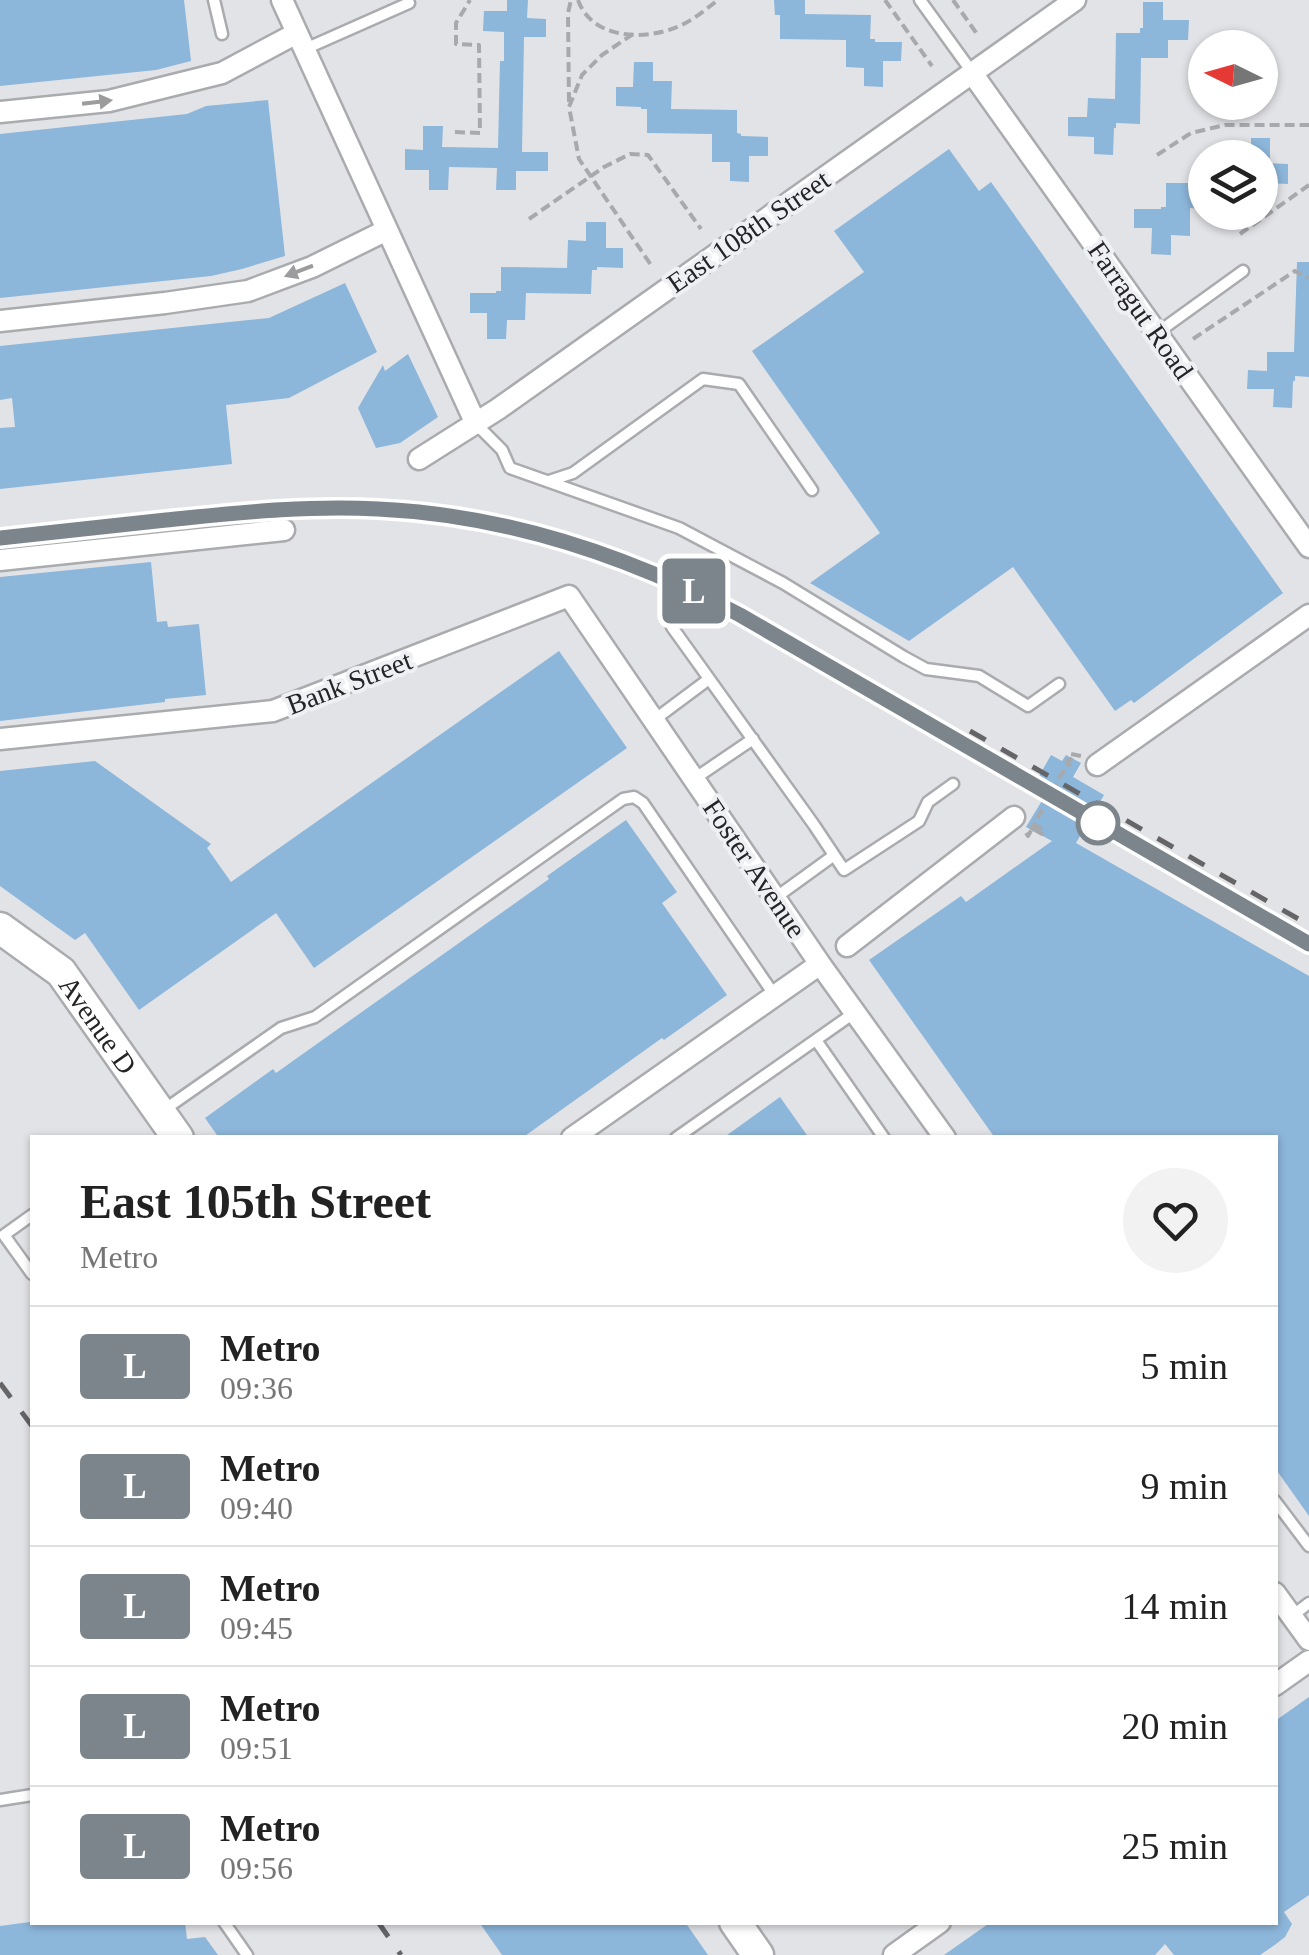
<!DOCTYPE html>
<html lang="en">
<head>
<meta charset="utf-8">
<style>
  :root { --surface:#fff; --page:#f2f2f2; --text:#222; --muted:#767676; --line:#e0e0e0 }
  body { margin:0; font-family:Georgia,serif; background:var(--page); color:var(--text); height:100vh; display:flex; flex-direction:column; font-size:38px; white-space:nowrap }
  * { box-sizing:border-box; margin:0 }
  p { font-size:32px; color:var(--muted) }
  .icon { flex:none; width:55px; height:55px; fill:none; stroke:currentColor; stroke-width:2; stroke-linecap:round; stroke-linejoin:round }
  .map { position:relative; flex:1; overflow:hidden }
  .details { position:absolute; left:30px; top:1135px; width:1248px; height:790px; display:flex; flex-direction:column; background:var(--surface); border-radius:0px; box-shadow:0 2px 8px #0004 }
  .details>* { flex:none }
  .badge { padding:0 20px; border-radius:8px; font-size:35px; line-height:65px }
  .needle { width:65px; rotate:275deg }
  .buttons { position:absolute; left:1188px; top:30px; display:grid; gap:20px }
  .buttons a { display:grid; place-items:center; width:90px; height:90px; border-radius:50%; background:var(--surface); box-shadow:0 2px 8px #0004; font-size:50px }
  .map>.badge { position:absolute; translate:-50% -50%; box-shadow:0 0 0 5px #fff }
  .round { display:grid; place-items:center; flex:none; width:105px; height:105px; border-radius:52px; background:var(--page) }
  .summary { display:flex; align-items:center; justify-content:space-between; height:170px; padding:0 50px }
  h1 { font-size:48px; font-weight:700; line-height:75px }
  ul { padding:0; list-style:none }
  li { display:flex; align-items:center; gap:30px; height:120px; padding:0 50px; border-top:2px solid var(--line) }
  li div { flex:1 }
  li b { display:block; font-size:38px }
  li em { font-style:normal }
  li .badge { min-width:110px; font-weight:700; text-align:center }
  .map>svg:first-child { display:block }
  .building { fill:#8cb6da }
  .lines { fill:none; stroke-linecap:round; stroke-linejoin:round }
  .lane-casing { stroke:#aaabae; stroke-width:15 }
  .street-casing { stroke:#aaabae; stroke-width:25 }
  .secondary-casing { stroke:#aaabae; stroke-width:35 }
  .path { stroke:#a8a9ac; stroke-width:4; stroke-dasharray:10 5; stroke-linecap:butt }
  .lane { stroke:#fff; stroke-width:10 }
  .street { stroke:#fff; stroke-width:20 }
  .secondary { stroke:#fff; stroke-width:30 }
  .rail { stroke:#656568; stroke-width:5; stroke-dasharray:18 18; stroke-linecap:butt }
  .path-bridge { stroke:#a8a9ac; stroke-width:4; stroke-dasharray:10 5; stroke-linecap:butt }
  .oneway { fill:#9c9c9d }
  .line-casing { stroke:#fff; stroke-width:22 }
  .line { stroke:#7c858c; stroke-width:15 }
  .stop-dot { fill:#fff; stroke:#7c858c; stroke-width:5 }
  .labels { text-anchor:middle; stroke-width:8; stroke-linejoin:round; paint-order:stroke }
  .street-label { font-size:28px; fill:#242426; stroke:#eff0f4 }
</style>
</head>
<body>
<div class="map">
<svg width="1309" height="1955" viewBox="0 0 1309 1955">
  <rect width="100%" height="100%" fill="#e2e3e7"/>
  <path class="building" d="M0 0H184L191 61 156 70 0 86Z
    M507 0H528L527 18 546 19V37H524L522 152H548V171H516V190H496L497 168 449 167 448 190H429V170H405V149L423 150V126H443L442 147 498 148 500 61H504V32L483 31 484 11H507Z
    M774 0H805V14L871 15 870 39H875V42H902L901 61H883V87L864 86V68L846 67V40L780 39V15H775Z
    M1143 2H1163V20H1189L1188 40H1168V58H1141L1140 124 1116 123V128H1114L1113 155 1094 154V137L1068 136V117H1087L1088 98 1115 99 1116 33H1140V28H1143Z
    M634 62H653V81H672L671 109 737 110V133L741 134V136L768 137V156H749V182L730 181V162H712V134L647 133V109H641V107L616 106V87H633Z
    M268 100 285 256 242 269 211 276 0 298V134L187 114 206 106Z
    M1251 138H1270V158H1251Z
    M949 149 979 191 991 182 1283 593 1134 703 1131 700 1115 711 1013 567 909 641 810 583 880 533 752 351 864 272 834 231Z
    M1260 163 1288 164V184L1260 183Z
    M1166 183H1205V209L1190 208V236L1171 235V255L1151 254 1152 228H1134V209H1161V207H1166Z
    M586 222H606V248H623V268L597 267V270H592L591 294 526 293 525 320H507L506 339H487V313H470V293H496V291H501V267L567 268 568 240 586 241Z
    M1297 262H1309V377L1295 376V381H1293L1292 408 1273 407 1274 389H1247L1248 370 1267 371V352H1294Z
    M345 283 377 352 289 398 226 405 232 464 0 489V428L15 427 12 398 0 400V346L269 318Z
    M408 354 438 417 400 443 376 448 358 408 383 365 385 371Z
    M151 562 157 622 167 621 168 627 199 624 206 695 165 699V702L0 721V577Z
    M559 651 627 748 314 968 276 913 139 1010 85 933 75 940 0 886V771L95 761 211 844 207 848 231 882Z
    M1051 755 1062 761 1066 755 1081 763 1073 777 1104 795 1076 843 1309 976V1516L1275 1468V1138H995L869 960 961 896 966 902 1052 841 1026 827 1043 799 1030 792Z
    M626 820 677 892 662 903 727 995 664 1040 662 1038 522 1138H219L205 1118 273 1069 276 1073 549 879 547 876Z
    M780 1097 809 1138H723Z
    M1309 1697V1895L1284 1912 1292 1924 1285 1937 1276 1944 1260 1955H1174L1165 1944 1155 1955H944L991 1922H1275V1721Z
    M30 1922H185L187 1939 205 1937 218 1955H0V1926Z
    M479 1922H685L708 1955H502Z"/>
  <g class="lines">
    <g class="lane-casing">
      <path id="lane" d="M214 0 222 34
        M920 0 972 72
        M305 49 409 3
        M1157 333 1243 271
        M476 424 502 450 510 468 679 528 783 583 904 657 926 669 979 676 1028 706 1059 684
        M549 481 573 473 703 379 739 384 812 490
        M672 627 814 825 844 870 919 821 928 802 953 784
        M654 720 709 679
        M694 779 753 739
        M775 898 833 856
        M816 1040 884 1138
        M161 1112 281 1028 315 1017 623 799 634 797 643 803 775 996
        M676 1138 854 1013
        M32 1215 4 1235 32 1274
        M1275 1501 1309 1546
        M1292 1616 1309 1603
        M0 1800 32 1795
        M224 1922 247 1955"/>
    </g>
    <g class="street-casing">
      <path id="street" d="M282 0 476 424
        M972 73 1309 547
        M0 112 109 101 222 73 297 33
        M0 321 165 303 248 291 312 267 387 230
        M419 459 498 409 1075 0
        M0 560 284 530
        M0 739 273 711 569 596 820 964 945 1138
        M1097 765 1309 615
        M847 946 1014 817
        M572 1138 820 964
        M1275 1593 1309 1640
        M1275 1685 1309 1661
        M894 1955 940 1922"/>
    </g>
    <g class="secondary-casing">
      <g id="secondary">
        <path id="s1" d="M0 928 61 972 178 1138"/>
        <path d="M735 1922 758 1955"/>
      </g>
    </g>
    <path class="path" d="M578 0C592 39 643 41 677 27 692 21 705 10 718 0
      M885 0 932 66
      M953 0 977 34
      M633 34 602 55 582 75 569 107 579 159 651 265
      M569 102 568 13 571 0
      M455 132 480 133 479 45 456 44V23L470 0
      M1157 155 1191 133 1225 125H1309
      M529 219 604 167 630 154 648 155 701 229
      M1240 234 1309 185
      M1193 339 1295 271 1308 278
      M1071 766 1067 763 1071 754 1081 756
      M1026 833 1028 836 1034 825 1044 830 1042 834 1035 830"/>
    <use href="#lane" class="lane"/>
    <use href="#street" class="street"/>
    <use href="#secondary" class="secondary"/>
    <path class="rail" d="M0 538C58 532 116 526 174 520 242 512 310 505 378 509 507 515 627 555 740 615L1309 944
      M970 731 1309 925
      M0 1383 32 1426
      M378 1922 401 1955"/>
    <path class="path-bridge" d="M1035 830 1032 828 1070 759 1073 761"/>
  </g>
  <defs><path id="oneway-solid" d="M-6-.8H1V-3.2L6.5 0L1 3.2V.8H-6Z" transform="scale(2.5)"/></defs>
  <g class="oneway">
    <use href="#oneway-solid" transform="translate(97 102) rotate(-7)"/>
    <use href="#oneway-solid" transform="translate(299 271) rotate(159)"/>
  </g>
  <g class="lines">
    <g class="line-casing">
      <path id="line" d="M0 538C55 532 111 526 166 520 237 513 307 505 378 509 507 515 627 555 740 615L1309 944"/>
    </g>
    <use href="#line" class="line"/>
  </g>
  <circle class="stop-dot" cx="1098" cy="823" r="20"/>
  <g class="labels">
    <g class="street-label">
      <text transform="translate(748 231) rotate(-35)" y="10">East 108th Street</text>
      <text transform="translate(1141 310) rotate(55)" y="10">Farragut Road</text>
      <text transform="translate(349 682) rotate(-21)" y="10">Bank Street</text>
      <text transform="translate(755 868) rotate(56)" y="10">Foster Avenue</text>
      <text dy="10" stroke="none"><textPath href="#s1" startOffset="140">Avenue D</textPath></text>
    </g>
  </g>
</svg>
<div class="buttons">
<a><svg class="needle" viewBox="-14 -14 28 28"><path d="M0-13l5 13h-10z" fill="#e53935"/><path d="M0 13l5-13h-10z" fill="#767676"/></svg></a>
<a><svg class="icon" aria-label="layers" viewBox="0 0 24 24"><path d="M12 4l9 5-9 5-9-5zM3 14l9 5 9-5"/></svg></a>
</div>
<b class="badge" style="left:694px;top:591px;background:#7c858c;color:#fff">L</b>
<section class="details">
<div class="summary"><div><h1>East 105th Street</h1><p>Metro</p></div><a class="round"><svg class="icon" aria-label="heart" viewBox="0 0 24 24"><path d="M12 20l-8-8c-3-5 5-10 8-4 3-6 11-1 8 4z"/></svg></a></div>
<ul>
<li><span class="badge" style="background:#7c858c;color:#fff">L</span><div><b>Metro</b><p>09:36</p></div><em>5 min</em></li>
<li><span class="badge" style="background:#7c858c;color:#fff">L</span><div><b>Metro</b><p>09:40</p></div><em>9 min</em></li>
<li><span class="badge" style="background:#7c858c;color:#fff">L</span><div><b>Metro</b><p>09:45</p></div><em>14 min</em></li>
<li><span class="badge" style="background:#7c858c;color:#fff">L</span><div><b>Metro</b><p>09:51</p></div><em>20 min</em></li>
<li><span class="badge" style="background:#7c858c;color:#fff">L</span><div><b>Metro</b><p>09:56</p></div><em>25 min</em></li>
</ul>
</section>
</div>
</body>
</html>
